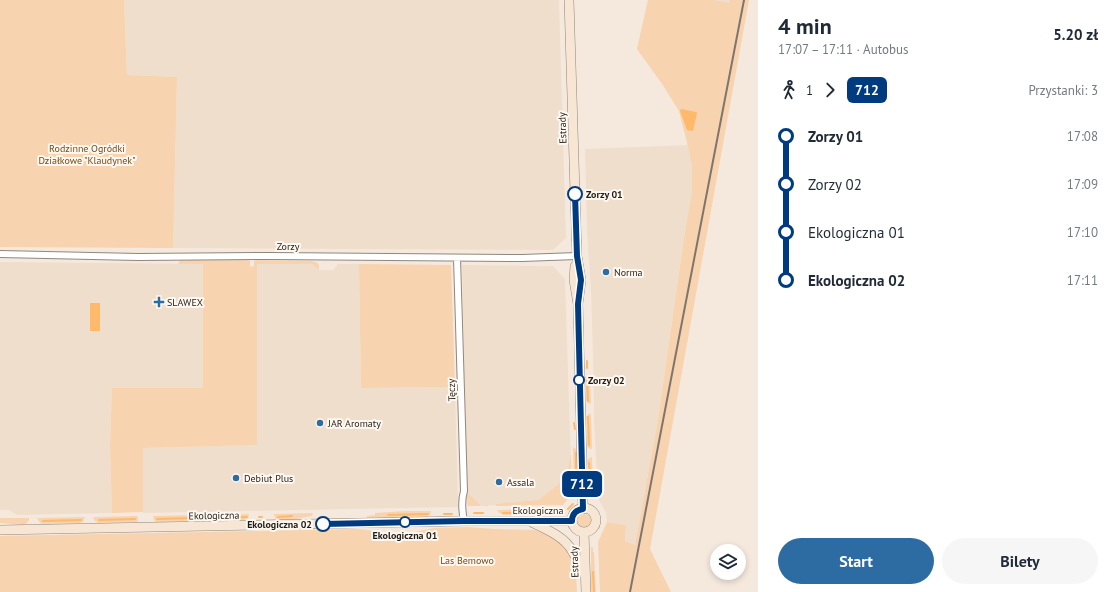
<!DOCTYPE html>
<html lang="pl">
<head>
<meta charset="utf-8">
<style>
  :root { --surface:#fff; --page:#f6f6f7; --text:#1f2937; --muted:#747a83; --accent:#2d6ca2 }
  body { margin:0; font-family:"PT Sans",sans-serif; background:var(--page); color:var(--text); height:100vh; display:flex; flex-direction:column; font-size:15px; white-space:nowrap }
  * { box-sizing:border-box; margin:0 }
  p { font-size:13px; color:var(--muted) }
  .icon { flex:none; width:22px; height:22px; fill:none; stroke:currentColor; stroke-width:2; stroke-linecap:round; stroke-linejoin:round }
  .map { position:relative; flex:1; overflow:hidden }
  .details { display:flex; flex-direction:column; background:var(--surface); width:360px }
  .details>* { flex:none }
  .badge { padding:0 8px; border-radius:6px; font-size:14px; line-height:26px }
  .controls { position:absolute; left:710px; top:544px; display:grid; gap:8px }
  .controls a { display:grid; place-items:center; width:36px; height:36px; border-radius:50%; background:var(--surface); box-shadow:0 2px 6px #0003; font-size:20px }
  .map>.badge { position:absolute; translate:-50% -50%; box-shadow:0 0 0 2px #fff }
  .legs { display:flex; align-items:center; gap:6px; height:44px; padding:0 20px; font-size:13px }
  .legs p { margin-inline-start:auto }
  .headline { display:flex; align-items:center; justify-content:space-between; height:68px; padding:0 20px }
  h1 { font-size:22px; font-weight:600; line-height:30px }
  .button { display:flex; gap:8px; margin-top:auto; padding:8px 20px }
  .button a { flex:1; height:46px; border-radius:24px; background:var(--accent); color:#fff; font-size:16px; font-weight:600; line-height:46px; text-align:center }
  .button a+a { background:var(--page); color:var(--text) }
  ul { padding:0 20px; list-style:none }
  li { display:flex; align-items:center; gap:14px; height:48px; font-size:15px }
  li i { display:grid; place-items:center; width:6px; height:100%; margin:0 5px; background:currentColor }
  li i::after { content:''; width:10px; height:10px; margin:-5px; border:3px solid; border-radius:50%; background:var(--surface) }
  li p { margin-inline-start:auto }
  li:first-child i { background:linear-gradient(#0000 50%,currentColor 0) }
  li:last-child i { background:linear-gradient(currentColor 50%,#0000 0) }
  main { display:flex; flex:1; min-height:0 }
  .map>svg:first-child { display:block }
  .built { fill:#f0decd }
  .green { fill:#f7d3af }
  .water { fill:#feb96a }
  .lines { fill:none; stroke-linecap:round; stroke-linejoin:round }
  .stream { stroke:#feb96a; stroke-width:2 }
  .street-casing { stroke:#91877c; stroke-width:8 }
  .secondary-casing { stroke:#91877c; stroke-width:10 }
  .street { stroke:#fff; stroke-width:6 }
  .secondary { stroke:#f7e6d4; stroke-width:9 }
  .rail { stroke:#7e766e; stroke-width:2 }
  .line-1-casing { stroke:#fff; stroke-width:9 }
  .line-1 { stroke:#003b80; stroke-width:6 }
  .stop-1-dot { fill:#fff; stroke:#003b80; stroke-width:2 }
  .poi-dot { fill:#2d6ca2; stroke:#fff8f0; stroke-width:1.5 }
  .labels { text-anchor:middle; stroke-width:4; stroke-linejoin:round; paint-order:stroke }
  .street-label { font-size:10px; fill:#221e19; stroke:#fff8f0 }
  .park-label { font-size:10px; fill:#784c10; stroke:#fff8f0 }
  .stop-label { font-size:10px; font-weight:bold; fill:#221e19; stroke:#fff8f0; text-anchor:start }
  .poi-label { font-size:10px; fill:#221e19; stroke:#fff8f0; text-anchor:start }
</style>
</head>
<body>
<main>
<div class="map">
<svg width="758" height="592" viewBox="0 0 758 592">
  <rect width="100%" height="100%" fill="#f5e9de"/>
  <path class="built" d="M124 0H559L566 238 553 250 173 248 177 77 127 75Z
    M648 0H729L684 238 658 420 635 545 625 541 626 525 607 522 606 513 598 498 594 421V406L593 355 591 291 587 231 585 149 688 145 679 111 663 85 637 49Z
    M0 262 203 264V388H112L110 445 112 513 17 515 9 510H0Z
    M257 264H314L319 270H333L338 264H359L361 388 455 387 458 507 143 513 142 448 257 445Z
    M462 265 553 266 565 279 572 495 562 504 467 506Z"/>
  <path class="green" d="M0 0H124L127 75 177 77 173 248 0 247Z
    M648 0H713L729 3V0H749L650 549 671 592H600L598 542 607 522 626 525 625 541 635 545 658 420 684 238 692 192V165L688 146 679 111 663 85 637 49Z
    M182 259 248 260 250 261V267L254 266V261L256 260 311 261 316 262 319 265V270L313 264H257V445L143 448V512L112 513 110 445 112 388H203V264H178L180 260Z
    M359 264 451 265 455 387 361 388Z
    M586 376H588L590 379 591 404 588 403 586 401 585 377Z
    M591 413 592 449 588 448 587 445 586 416Z
    M573 447 576 449 577 452V493H576L574 490Z
    M571 454 572 494 563 505 496 506V504L539 500 565 479 566 475H567Z
    M592 457 593 488H591L590 493 587 460 589 458Z
    M469 494 481 506 488 505V506H468L467 497Z
    M552 509 553 510 556 511 557 514 504 515 499 513 497 510Z
    M431 511 430 515 427 517 367 518V516L375 515V513L405 511Z
    M313 513 312 516C301 517 286 524 275 518L274 514Z
    M577 521a7 7 0 1 1 14 0a7 7 0 1 1-14 0Z
    M249 514 248 518 244 520 207 521 205 519 203 515Z
    M195 515V519L192 521 156 522 154 520 153 516Z
    M137 516 138 517V521L137 522 98 523 95 521 93 517Z
    M85 517 83 522 80 523 43 524 40 523 37 518Z
    M0 518H29V520L26 524 23 525 0 523Z
    M467 527 495 529 534 530 549 535 562 544 570 554 576 570 577 592H0V536L358 529 390 533 415 532 434 528Z
    M591 547 593 548V552H594L596 592H591Z"/>
  <path class="water" d="M681 109 696 112 697 113 693 131 687 130 680 111Z
    M90 303H100V331H90Z"/>
  <g class="lines">
    <path class="stream" d="M587 361V368
      M587 381 588 401
      M588 417 589 445
      M574 423 575 429
      M576 453V488
      M589 463 590 477
      M568 509 573 504
      M474 513H483
      M503 513 550 512
      M444 514H452
      M388 515 428 514
      M259 517H262
      M278 517 292 516
      M207 518 247 517
      M157 519 192 518
      M99 520 135 519
      M43 521 81 520
      M593 572 594 592"/>
    <g class="street-casing">
      <path id="street" d="M0 254 138 257 270 256 522 258 577 256
        M457 258 464 491C461 501 462 511 464 521"/>
    </g>
    <g class="secondary-casing">
      <path id="secondary" d="M569 0 577 256 581 280 578 304
        M575 266 574 280 578 304 583 509
        M572 520a12 12 0 1 1 24 0a12 12 0 1 1-24 0Z
        M533 523C548 530 565 537 573 552 577 559 581 567 585 575
        M0 530 464 521H572
        M584 532 586 592"/>
    </g>
    <use href="#street" class="street"/>
    <use href="#secondary" class="secondary"/>
    <path class="rail" d="M630 592 744 0"/>
  </g>
  <g class="lines">
    <g class="line-1-casing">
      <path id="line-1" d="M323 524 464 521H572C572 514 576 510 583 509L578 304 581 280 577 256 575 194"/>
    </g>
    <use href="#line-1" class="line-1"/>
  </g>
  <g class="stop-1-dot">
    <circle cx="575" cy="194" r="7"/>
    <circle cx="579" cy="380" r="5"/>
    <circle cx="405" cy="522" r="5"/>
    <circle cx="323" cy="524" r="7"/>
  </g>
  <g class="poi-dot">
    <circle cx="606" cy="272" r="4"/>
    <path d="M157 296h4v4h4v4h-4v4h-4v-4h-4v-4h4z"/>
    <circle cx="320" cy="423" r="4"/>
    <circle cx="236" cy="478" r="4"/>
    <circle cx="499" cy="482" r="4"/>
  </g>
  <g class="labels">
    <g class="street-label">
      <text transform="translate(562 128) rotate(-92)" y="4">Estrady</text>
      <text x="288" y="250">Zorzy</text>
      <text transform="translate(451 390) rotate(-92)" y="4">Tęczy</text>
      <text x="538" y="514">Ekologiczna</text>
      <text transform="translate(214 515) rotate(-1)" y="4">Ekologiczna</text>
      <text transform="translate(574 562) rotate(-92)" y="4">Estrady</text>
    </g>
    <g class="park-label">
      <text x="87" y="152">Rodzinne Ogródki<tspan x="87" dy="12">Działkowe "Klaudynek"</tspan></text>
      <text x="467" y="564">Las Bemowo</text>
    </g>
    <g class="stop-label">
      <text x="586" y="198">Zorzy 01</text>
      <text x="588" y="384">Zorzy 02</text>
      <text x="312" y="528" text-anchor="end">Ekologiczna 02</text>
      <text x="405" y="539" text-anchor="middle">Ekologiczna 01</text>
    </g>
    <g class="poi-label">
      <text x="614" y="276">Norma</text>
      <text x="167" y="306">SLAWEX</text>
      <text x="328" y="427">JAR Aromaty</text>
      <text x="244" y="482">Debiut Plus</text>
      <text x="507" y="486">Assala</text>
    </g>
  </g>
</svg>
<div class="controls">
<a><svg class="icon" aria-label="layers" viewBox="0 0 24 24"><path d="M12 4l9 5-9 5-9-5zM3 14l9 5 9-5"/></svg></a>
</div>
<b class="badge" style="left:582px;top:484px;background:#003b80;color:#fff">712</b>
</div>
<section class="details">
<div class="headline"><div><h1>4 min</h1><p>17:07 – 17:11 · Autobus</p></div><b>5.20 zł</b></div>
<div class="legs"><svg class="icon" aria-label="walk" viewBox="0 0 24 24"><circle cx="13" cy="4" r="2"/><path d="M13 8l-2 6 4 7M11 14l-3 7M7 12l3-4h3l4 4"/></svg>1<svg class="icon" aria-label="forward" viewBox="0 0 24 24"><path d="M9 5l7 7-7 7"/></svg><b class="badge" style="background:#003b80;color:#fff">712</b><p>Przystanki: 3</p></div>
<ul>
<li><i style="color:#003b80"></i><b>Zorzy 01</b><p>17:08</p></li>
<li><i style="color:#003b80"></i><span>Zorzy 02</span><p>17:09</p></li>
<li><i style="color:#003b80"></i><span>Ekologiczna 01</span><p>17:10</p></li>
<li><i style="color:#003b80"></i><b>Ekologiczna 02</b><p>17:11</p></li>
</ul>
<div class="button"><a>Start</a><a>Bilety</a></div>
</section>
</main>
</body>
</html>
